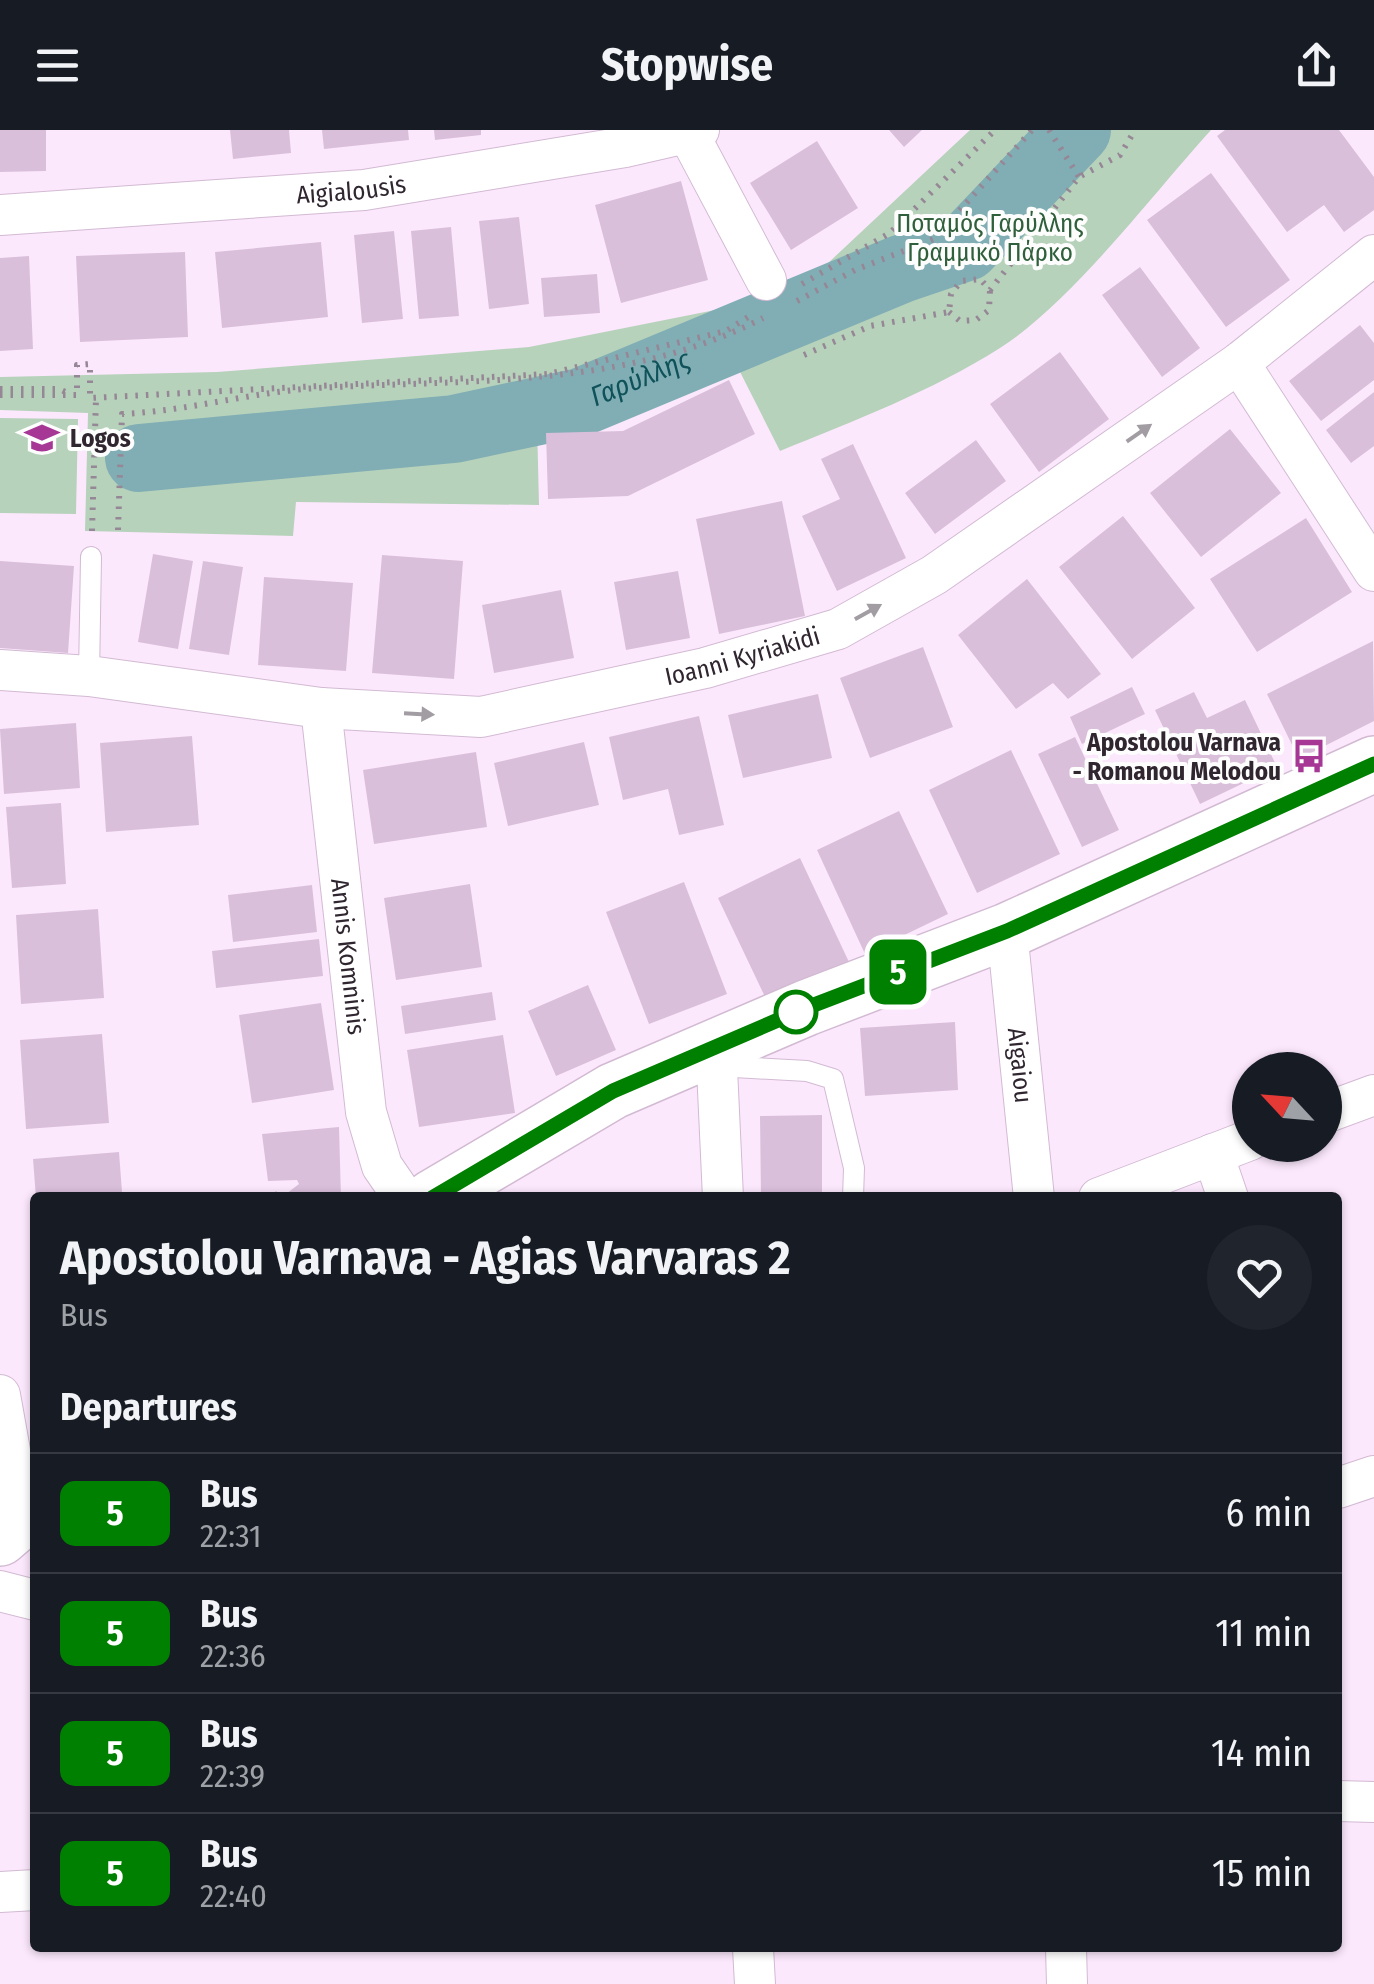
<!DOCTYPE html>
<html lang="en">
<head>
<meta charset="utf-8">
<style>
  :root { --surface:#171b24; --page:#20242c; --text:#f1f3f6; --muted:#9ea1a6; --line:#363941 }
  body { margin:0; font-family:"Fira Sans Condensed",sans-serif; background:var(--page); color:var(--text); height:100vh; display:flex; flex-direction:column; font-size:38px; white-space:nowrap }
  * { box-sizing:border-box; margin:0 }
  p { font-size:32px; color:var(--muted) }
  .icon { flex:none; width:55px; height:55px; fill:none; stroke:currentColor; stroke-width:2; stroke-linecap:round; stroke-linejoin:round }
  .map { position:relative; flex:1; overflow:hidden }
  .drawer { position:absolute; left:30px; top:1062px; width:1312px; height:760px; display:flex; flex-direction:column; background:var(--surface); border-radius:10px; box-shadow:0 2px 8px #0004 }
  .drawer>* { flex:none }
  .badge { padding:0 20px; border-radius:15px; font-size:35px; line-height:65px }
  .needle { width:65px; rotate:296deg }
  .buttons { position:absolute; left:1232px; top:922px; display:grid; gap:20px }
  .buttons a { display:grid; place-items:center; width:110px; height:110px; border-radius:50%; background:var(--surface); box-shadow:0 2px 8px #0004; font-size:50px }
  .map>.badge { position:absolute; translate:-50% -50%; box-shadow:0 0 0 5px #fff }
  h2 { padding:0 30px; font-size:38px; line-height:90px }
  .round { display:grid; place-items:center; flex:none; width:105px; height:105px; border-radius:52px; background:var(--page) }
  .summary { display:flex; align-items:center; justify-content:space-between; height:170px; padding:0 30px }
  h1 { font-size:48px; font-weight:700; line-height:75px }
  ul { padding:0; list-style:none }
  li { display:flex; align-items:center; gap:30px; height:120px; padding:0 30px; border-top:2px solid var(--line) }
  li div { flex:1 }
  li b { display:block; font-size:38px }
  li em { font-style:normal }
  li .badge { min-width:110px; font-weight:700; text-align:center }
  header { display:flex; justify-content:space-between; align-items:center; height:130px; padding:0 30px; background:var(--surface); font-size:45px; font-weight:700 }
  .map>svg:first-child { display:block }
  .green { fill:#b7d2bb }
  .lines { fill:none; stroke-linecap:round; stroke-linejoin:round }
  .river { stroke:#80aeb4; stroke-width:68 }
  .building { fill:#dabfdb }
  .lane-casing { stroke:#d2bad3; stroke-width:22 }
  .street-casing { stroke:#d2bad3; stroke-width:42 }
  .secondary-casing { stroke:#d2bad3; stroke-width:58 }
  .path { stroke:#968796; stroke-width:6; stroke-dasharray:2.5 8; stroke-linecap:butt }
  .lane { stroke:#fff; stroke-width:20 }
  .street { stroke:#fff; stroke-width:40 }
  .secondary { stroke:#fff; stroke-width:55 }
  .oneway { fill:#a29da2 }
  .line-casing { stroke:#fff; stroke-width:22 }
  .line { stroke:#008000; stroke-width:15 }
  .stop-dot { fill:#fff; stroke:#008000; stroke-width:5 }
  .labels { text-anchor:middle; stroke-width:8; stroke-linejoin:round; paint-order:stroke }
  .street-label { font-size:25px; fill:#302630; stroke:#fdfdfd }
  .park-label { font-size:25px; fill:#2f5f3b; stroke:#fdfdfd }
  .poi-label { font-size:25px; font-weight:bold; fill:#302630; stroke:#fdfdfd; text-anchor:start }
  .water-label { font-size:28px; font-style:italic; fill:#0f5259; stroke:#fdfdfd }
</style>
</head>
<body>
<header><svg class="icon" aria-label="menu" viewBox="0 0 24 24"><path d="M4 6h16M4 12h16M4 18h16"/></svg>Stopwise<svg class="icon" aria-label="share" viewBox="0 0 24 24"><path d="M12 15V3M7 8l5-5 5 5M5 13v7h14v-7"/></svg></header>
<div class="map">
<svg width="1374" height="1854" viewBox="0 0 1374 1854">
  <rect width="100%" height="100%" fill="#fce8fd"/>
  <path class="green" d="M970 0H1211C1152 65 1072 172 1000 218 932 261 854 291 780 321L735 232 621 292 537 293 539 375 296 372 293 406 85 401 88 283 0 280V247L217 242 529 217 795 164Z
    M0 288 78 289 76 384 0 383Z"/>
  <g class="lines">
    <path class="river" id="s1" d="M139 328 454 299 581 272 901 139 966 117 1077 0"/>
  </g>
  <path class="building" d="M0 0H46V41L0 42Z
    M230 0H289L291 23 233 29Z
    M322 0H408L409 10 324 19Z
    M434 0H481V5L435 10Z
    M889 0H922L904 17Z
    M1225 0H1339L1374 47V80L1344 102 1324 75 1287 102 1217 6Z
    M817 11 858 78 791 120 750 53Z
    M1211 43 1290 150 1226 197 1147 90Z
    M681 51 708 150 621 173 595 75Z
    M519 87 529 174 489 179 479 91Z
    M451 97 459 186 419 189 411 101Z
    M394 101 403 189 362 193 354 105Z
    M321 112 328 187 222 198 215 122Z
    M185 122 188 207 80 212 76 126Z
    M29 126 33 219 0 221V128Z
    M1140 137 1200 218 1162 247 1102 165Z
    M597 144 600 183 544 187 541 148Z
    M1360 195 1374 213V250L1321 291 1289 251Z
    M1060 222 1109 289 1039 342 990 274Z
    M729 250 755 304 628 366 548 369 546 303 623 301Z
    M1374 262V316L1351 333 1326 300Z
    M1230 299 1281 363 1201 427 1150 363Z
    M976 310 1006 351 935 404 905 363Z
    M853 314 906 428 837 461 802 386 840 369 821 329Z
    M782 371 805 486 719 504 696 389Z
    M1123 386 1195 478 1132 529 1059 437Z
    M1306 388 1352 462 1257 522 1210 449Z
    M153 424 193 431 178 519 138 512Z
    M382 425 463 431 454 549 372 543Z
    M0 431 74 436 68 523 0 518Z
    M203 431 243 437 229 525 189 519Z
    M678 441 690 508 626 520 614 452Z
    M264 447 353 453 346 541 258 535Z
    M1027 449 1101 544 1068 569 1053 553 1016 579 958 505Z
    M561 460 574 528 494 543 482 475Z
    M1373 511 1374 591 1299 629 1267 564Z
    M923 517 953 597 870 628 840 548Z
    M1132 557 1145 584 1082 614 1070 587Z
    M1194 562 1207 588 1245 570 1277 637 1200 674 1155 580Z
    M818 564 832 628 743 648 728 585Z
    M699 586 724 695 679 705 668 659 623 670 609 607Z
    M76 593 80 658 4 664 0 599Z
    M192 606 199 695 106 702 100 613Z
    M1075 607 1119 700 1082 717 1038 624Z
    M584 612 599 675 508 696 494 633Z
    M1011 620 1060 724 977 763 929 660Z
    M476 622 487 697 374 714 363 640Z
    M61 673 66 754 12 758 6 677Z
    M899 681 948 784 865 824 817 720Z
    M800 728 849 832 767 871 718 768Z
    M684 752 727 864 649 894 606 782Z
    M470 754 482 837 396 850 384 768Z
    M312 755 317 802 233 812 228 765Z
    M98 779 104 868 21 874 16 785Z
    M319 809 323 846 216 858 212 821Z
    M588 855 616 920 556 946 528 881Z
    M492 862 496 890 405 904 401 876Z
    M321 873 334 960 252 973 239 885Z
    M955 892 958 960 865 966 860 898Z
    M102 904 109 993 26 999 20 910Z
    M503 905 515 983 419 997 407 920Z
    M822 985V1068H761L760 986Z
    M339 997 341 1068H268L276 1061 282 1067 299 1054 297 1050 268 1051 262 1004Z
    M119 1022 122 1062 36 1068 33 1029Z"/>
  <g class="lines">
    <g class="lane-casing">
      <path id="lane" d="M89 546 91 427
        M717 936 807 941 833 949 854 1038 853 1068"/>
    </g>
    <g class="street-casing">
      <g id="street">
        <path d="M689 5 766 150"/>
        <path id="s2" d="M0 85 364 60 625 17 699 0"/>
        <path d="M1239 233 1374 441"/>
        <path id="s3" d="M0 540 89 546 321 578 481 587 705 538 838 499 934 445 1239 233 1374 125"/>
        <path id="s4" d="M321 578 366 982 382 1036 404 1068"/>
        <path id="s5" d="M1007 801 1034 1068"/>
        <path d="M716 917 723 1068"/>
        <path d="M1325 983 1374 965"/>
        <path d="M1213 1024 1228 1068"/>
        <path d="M1099 1068 1250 1010"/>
        <path d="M0 1265 22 1388"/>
        <path d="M1338 1358 1374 1346"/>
        <path d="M0 1461 35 1470"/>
        <path d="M1338 1671 1374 1672"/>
        <path d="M0 1762 35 1760"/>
        <path d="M753 1818 755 1854"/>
        <path d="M1066 1818 1067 1854"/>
      </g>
    </g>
    <g class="secondary-casing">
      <path id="secondary" d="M432 1068 613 961 806 878 1007 801 1374 634
        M0 1408 35 1378"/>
    </g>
    <path class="path" d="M1049 0 1079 47
      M802 154 890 103 995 0
      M797 171 855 140 934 109 1032 0
      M949 182 960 191 976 190 989 180 990 160
      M804 225 870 196 949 182 951 164 961 151 980 149 990 160 1079 47 1120 25 1135 0
      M0 259H59L68 263
      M0 265H77V235L90 234V268L548 244 726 201 753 184
      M118 400 122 284C188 281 252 262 317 258 468 249 625 259 763 188
      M92 401 96 268"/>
    <use href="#lane" class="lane"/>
    <use href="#street" class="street"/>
    <use href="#secondary" class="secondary"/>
  </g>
  <defs><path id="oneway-solid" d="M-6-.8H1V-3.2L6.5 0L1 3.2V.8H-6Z" transform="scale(2.5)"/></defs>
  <g class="oneway">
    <use href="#oneway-solid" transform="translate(1139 303) rotate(-35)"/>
    <use href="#oneway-solid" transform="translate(868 482) rotate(-29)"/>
    <use href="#oneway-solid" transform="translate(419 584) rotate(3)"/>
  </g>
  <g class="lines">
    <g class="line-casing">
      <path id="line" d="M432 1068 613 961 806 878 1007 801 1374 634"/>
    </g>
    <use href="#line" class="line"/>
  </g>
  <defs>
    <g id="school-bare" transform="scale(2.7)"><path d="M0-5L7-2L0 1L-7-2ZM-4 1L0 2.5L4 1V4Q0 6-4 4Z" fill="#a63795" stroke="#fdfdfd" stroke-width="2.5" paint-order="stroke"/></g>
    <g id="bus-bare" transform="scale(2.7)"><path d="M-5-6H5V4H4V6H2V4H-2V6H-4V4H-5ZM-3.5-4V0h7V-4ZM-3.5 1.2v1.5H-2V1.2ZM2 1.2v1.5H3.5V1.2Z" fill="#a63795" stroke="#fdfdfd" stroke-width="2.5" paint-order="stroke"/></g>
  </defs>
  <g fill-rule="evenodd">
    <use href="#school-bare" x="42" y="308"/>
    <use href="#bus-bare" x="1309" y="626"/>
  </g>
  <circle class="stop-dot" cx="796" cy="882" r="20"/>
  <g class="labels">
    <g class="street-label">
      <text dy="9" stroke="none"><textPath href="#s2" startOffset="352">Aigialousis</textPath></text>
      <text dy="9" stroke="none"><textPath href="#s3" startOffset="752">Ioanni Kyriakidi</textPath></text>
      <text dy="9" stroke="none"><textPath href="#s4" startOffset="250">Annis Komninis</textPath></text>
      <text dy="9" stroke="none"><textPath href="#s5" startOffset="135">Aigaiou</textPath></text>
    </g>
    <g class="park-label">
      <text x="990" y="102">Ποταμός Γαρύλλης<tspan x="990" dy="29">Γραμμικό Πάρκο</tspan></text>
    </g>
    <g class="poi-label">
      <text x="70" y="317">Logos</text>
      <text x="1281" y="621" text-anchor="end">Apostolou Varnava<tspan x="1281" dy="29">- Romanou Melodou</tspan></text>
    </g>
    <g class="water-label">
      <text dy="10" stroke="none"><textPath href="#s1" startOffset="510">Γαρύλλης</textPath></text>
    </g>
  </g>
</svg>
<div class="buttons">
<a><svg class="needle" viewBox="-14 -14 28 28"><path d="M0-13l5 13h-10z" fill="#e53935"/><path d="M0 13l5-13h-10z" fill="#9ea1a6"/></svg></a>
</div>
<b class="badge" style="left:898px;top:842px;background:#008000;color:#fff">5</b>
<section class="drawer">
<div class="summary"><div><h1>Apostolou Varnava - Agias Varvaras 2</h1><p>Bus</p></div><a class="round"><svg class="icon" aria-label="heart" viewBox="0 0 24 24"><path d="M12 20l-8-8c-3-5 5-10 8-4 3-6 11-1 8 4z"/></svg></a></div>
<h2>Departures</h2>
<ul>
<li><span class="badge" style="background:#008000;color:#fff">5</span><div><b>Bus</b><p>22:31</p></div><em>6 min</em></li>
<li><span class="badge" style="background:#008000;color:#fff">5</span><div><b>Bus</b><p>22:36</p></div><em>11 min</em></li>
<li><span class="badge" style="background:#008000;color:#fff">5</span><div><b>Bus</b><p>22:39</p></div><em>14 min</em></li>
<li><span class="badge" style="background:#008000;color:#fff">5</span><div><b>Bus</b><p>22:40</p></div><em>15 min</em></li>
</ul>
</section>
</div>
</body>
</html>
